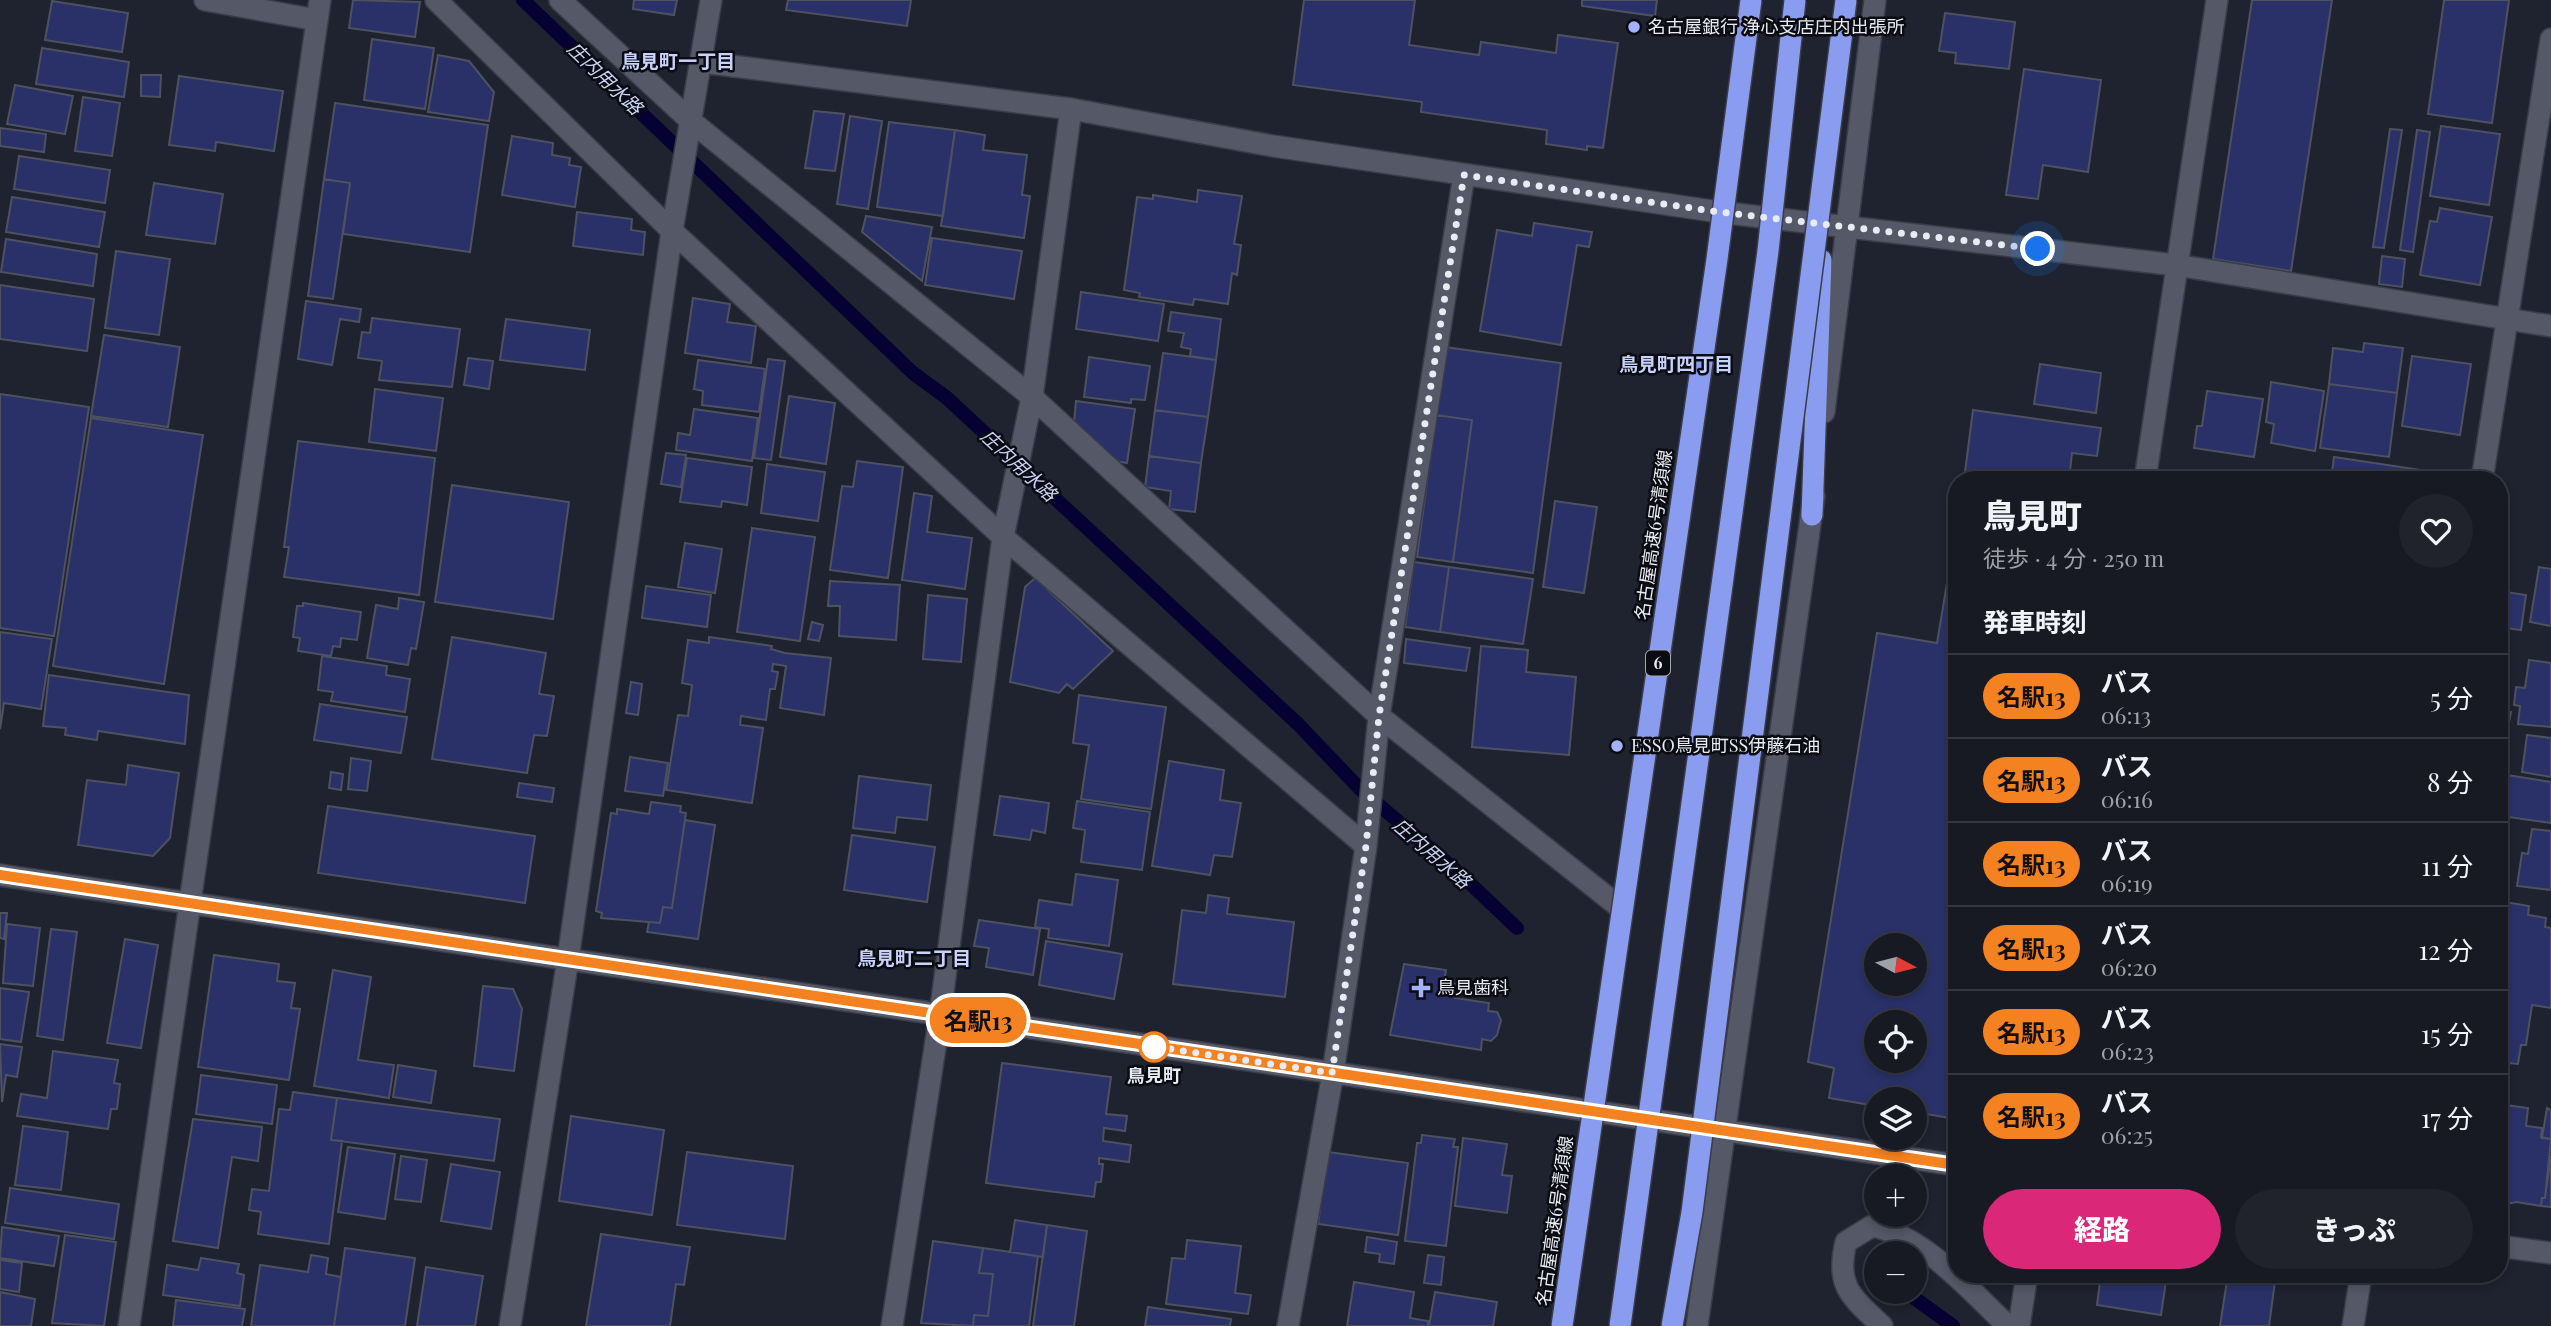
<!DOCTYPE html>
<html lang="ja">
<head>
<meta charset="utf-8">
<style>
  :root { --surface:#171a23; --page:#20232b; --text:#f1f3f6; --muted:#9ea1a6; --line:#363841; --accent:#db2777 }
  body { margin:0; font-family:"Playfair Display","Noto Sans JP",serif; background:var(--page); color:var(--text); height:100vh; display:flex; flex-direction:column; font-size:26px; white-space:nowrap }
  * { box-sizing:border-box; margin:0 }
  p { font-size:23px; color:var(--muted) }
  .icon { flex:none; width:38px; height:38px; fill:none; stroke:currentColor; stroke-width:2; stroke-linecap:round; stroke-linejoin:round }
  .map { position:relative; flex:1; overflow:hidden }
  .sheet { position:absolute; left:1948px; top:471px; width:560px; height:812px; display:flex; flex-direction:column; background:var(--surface); border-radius:28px; box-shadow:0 4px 10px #0003,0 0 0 2px var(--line) }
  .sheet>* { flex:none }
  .badge { padding:0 14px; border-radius:23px; font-size:24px; line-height:46px }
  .needle { width:46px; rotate:97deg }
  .fabs { position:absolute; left:1864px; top:933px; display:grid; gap:14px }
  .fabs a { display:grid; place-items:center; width:63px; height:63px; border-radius:50%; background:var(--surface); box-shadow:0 4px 10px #0003,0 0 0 2px var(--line); font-size:35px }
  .you { position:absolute; width:35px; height:35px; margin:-18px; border:5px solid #fff; border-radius:50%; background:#1a73e8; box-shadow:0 0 0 10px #1a73e833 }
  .map>.badge { position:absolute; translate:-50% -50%; box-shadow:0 0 0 4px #fff }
  h2 { padding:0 35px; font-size:26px; line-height:63px }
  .round { display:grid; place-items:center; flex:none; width:74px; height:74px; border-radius:37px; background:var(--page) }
  .head { display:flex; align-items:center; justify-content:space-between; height:119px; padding:0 35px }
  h1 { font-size:33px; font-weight:800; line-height:52px }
  .primary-button { display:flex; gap:14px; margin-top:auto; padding:14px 35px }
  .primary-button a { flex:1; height:80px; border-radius:42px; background:var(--accent); color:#fff; font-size:28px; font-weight:800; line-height:80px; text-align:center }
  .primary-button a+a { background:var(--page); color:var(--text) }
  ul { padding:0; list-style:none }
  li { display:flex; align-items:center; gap:21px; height:84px; padding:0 35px; border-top:2px solid var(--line) }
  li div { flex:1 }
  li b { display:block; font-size:26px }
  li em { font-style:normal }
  li .badge { min-width:77px; font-weight:700; text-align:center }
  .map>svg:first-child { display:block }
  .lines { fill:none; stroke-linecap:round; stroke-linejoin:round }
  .stream { stroke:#060033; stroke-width:14 }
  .building { fill:#293168; stroke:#4e5160; stroke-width:2; fill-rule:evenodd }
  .minor-casing { stroke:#3a3c47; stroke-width:24 }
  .highway-casing { stroke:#3a3c47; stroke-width:24 }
  .minor { stroke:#545867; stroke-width:21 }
  .highway { stroke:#8a9cef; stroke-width:21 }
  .highway-bridge-casing { stroke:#3a3c47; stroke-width:24; stroke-linecap:butt }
  .highway-bridge { stroke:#8a9cef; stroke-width:21 }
  .line-casing { stroke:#fff; stroke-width:16 }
  .line { stroke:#f58220; stroke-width:10 }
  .walk { stroke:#e9ebf4; stroke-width:7; stroke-dasharray:0 12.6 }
  .poi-dot { fill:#a2b2fd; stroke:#0a0c11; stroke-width:2.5 }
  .stop-dot { fill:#fff; stroke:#f58220; stroke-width:3.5 }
  .labels { text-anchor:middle; stroke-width:5; stroke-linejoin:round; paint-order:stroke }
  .shield { fill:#0a0c11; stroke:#a6a8b0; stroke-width:2 }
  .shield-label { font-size:16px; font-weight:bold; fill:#e9ebf4 }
  .poi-label { font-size:18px; fill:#e9ebf4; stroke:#0a0c11; text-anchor:start }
  .street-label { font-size:18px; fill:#e9ebf4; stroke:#0a0c11 }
  .stop-label { font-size:18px; font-weight:bold; fill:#e9ebf4; stroke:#0a0c11 }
  .neighbourhood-label { font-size:19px; font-weight:bold; fill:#c8d3fd; stroke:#0a0c11 }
  .water-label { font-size:19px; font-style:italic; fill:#c8d2f5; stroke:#0a0c11 }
</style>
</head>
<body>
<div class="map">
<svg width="2551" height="1326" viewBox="0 0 2551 1326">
  <rect width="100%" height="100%" fill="#1f222f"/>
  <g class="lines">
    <path class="stream" d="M523 0 913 373 947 398 1298 724 1360 789 1458 872 1517 928
      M1906 1292 1953 1326"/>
  </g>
  <path class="building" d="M353 0 420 2 415 37 349 28Z
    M634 0H677L674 15 633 9Z
    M788 0H911L907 26 786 10Z
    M1304 0H1415L1409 45 1479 55 1481 42 1556 53 1558 35 1618 43 1603 148 1587 146V150L1546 144 1547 130 1421 112 1422 102 1293 85Z
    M1582 0H1657L1655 16 1582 6Z
    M2252 0H2332L2291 271 2213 259Z
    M2444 0H2509L2492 123 2428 114Z
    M52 1 128 13 122 52 45 40Z
    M1945 13 2015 22 2009 69 1955 63 1956 53 1939 51Z
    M372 39 434 48 425 109 364 100Z
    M42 48 129 62 124 97 36 84Z
    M438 55 469 61 494 92 489 121 428 112Z
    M2024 69 2101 80 2088 172 2043 165 2038 199 2006 195Z
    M141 75H161L160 97 141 96Z
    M179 76 283 91 274 151 216 142 215 151 169 145Z
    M15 85 73 96 65 134 7 124Z
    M83 97 120 103 112 156 75 151Z
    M335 103 488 125 470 252 343 234 350 183 324 179Z
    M814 111 844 114 835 171 805 168Z
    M850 116 882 121 868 209 837 204Z
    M889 122 955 130 943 216 877 207Z
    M2441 126 2500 134 2489 205 2430 196Z
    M0 128 46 134 44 152 0 146Z
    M2390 129 2402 130 2384 248 2373 247Z
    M955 130 985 135 983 150 1027 155 1022 195 1030 196 1024 238 941 226Z
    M2417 130 2430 132 2413 252 2400 250Z
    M512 136 553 143 552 155 570 158 569 165 581 167 575 207 502 195Z
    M19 156 110 170 105 203 14 189Z
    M324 179 350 183 333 299 308 296Z
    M154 183 223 194 215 244 146 235Z
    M1198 190 1242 196 1234 244 1241 245 1237 275 1232 273 1228 304 1194 299 1193 305 1139 297 1140 293 1124 290 1137 197 1153 199V195L1197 202Z
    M12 197 105 212 99 247 6 232Z
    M2440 208 2492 217 2480 285 2420 275 2430 221 2437 222Z
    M577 212 632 219 631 230 645 232 643 255 573 246Z
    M866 216 932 227 922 281 862 232Z
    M1534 223 1592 232 1589 247 1577 245 1561 345 1480 331 1497 230 1532 236Z
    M932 238 1022 251 1014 299 925 285Z
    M6 239 97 254 93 286 1 272Z
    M116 251 170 259 159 335 105 328Z
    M2382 256 2405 259 2402 287 2379 284Z
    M0 285 94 299 87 351 0 339Z
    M1081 292 1164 304 1158 341 1076 329Z
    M693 298 730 304 727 322 756 326 751 363 685 353Z
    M306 301 361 309 359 322 340 319 332 365 298 359Z
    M1171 312 1221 319 1216 360 1190 356 1191 349 1181 347 1184 333 1168 331Z
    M372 318 460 329 452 387 379 380 382 361 358 358 362 332 370 333Z
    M506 319 590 330 585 370 500 360Z
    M104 335 180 347 168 427 91 416Z
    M2364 343 2403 348 2397 393 2329 384 2333 348 2363 352Z
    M1445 347 1561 363 1533 573 1453 562 1472 420 1436 415Z
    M1163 353 1216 360 1208 417 1155 410Z
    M2412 356 2471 364 2460 435 2402 426Z
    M1089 357 1150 366 1145 400 1131 399V403L1084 397Z
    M468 358 493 361 489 389 464 385Z
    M768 359 785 361 771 460 754 458Z
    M698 360 765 369 759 412 702 405 703 391 694 389Z
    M2040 364 2101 373 2096 413 2034 404Z
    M2271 382 2324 391 2315 451 2271 443 2274 424 2266 422Z
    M2329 384 2397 393 2389 457 2320 448Z
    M375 389 443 398 436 451 369 442Z
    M2207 391 2263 399 2254 457 2194 448 2197 426H2202Z
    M0 394 89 407 54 636 0 628Z
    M789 396 835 403 826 464 780 457Z
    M1076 401 1135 409 1127 463 1115 461 1074 422Z
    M694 409 758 418 752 461 676 450 678 433 690 435Z
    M1155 410 1208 417 1201 463 1149 456Z
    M1973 410 2101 428 2097 456 2072 453 2069 480H1964Z
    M1436 415 1472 420 1453 562 1417 557Z
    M91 418 203 435 164 684 53 666Z
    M298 441 435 458 419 595 284 577 289 547H284Z
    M666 453 686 455 681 487 661 484Z
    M1149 456 1201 463 1195 512 1169 509 1171 491 1145 487Z
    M2334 457 2461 476V480H2331Z
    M687 458 752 467 747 505 722 501 721 507 680 502Z
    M857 461 903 467 888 578 830 570 842 486 853 487Z
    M767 464 825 472 818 521 761 513Z
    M452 485 569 502 553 619 435 602Z
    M914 493 932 496 927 532 972 538 965 589 902 580Z
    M1555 501 1597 507 1584 593 1543 587Z
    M752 528 815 537 800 641 737 632Z
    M685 543 722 549 715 593 678 587Z
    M1951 559 1956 560V1119L1914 1112V1099H1876V1106L1829 1098 1834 1068 1808 1062 1877 633 1937 643ZM1876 945H1914V984H1876ZM1876 1022H1914V1060H1876Z
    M1414 562 1449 567 1440 632 1405 627Z
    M1449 567 1533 579 1523 644 1440 632Z
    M2539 567 2551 569V626L2530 622Z
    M1035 578 1113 651 1073 689 1067 684 1059 693 1010 682 1025 587Z
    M830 581 900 585 896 640 839 636 840 606H828Z
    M646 586 711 595 707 627 642 618Z
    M2499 591 2526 595 2521 630 2499 627Z
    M928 595 967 599 961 662 923 659Z
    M399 598 424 602 416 649 411 648 408 665 367 658 376 605 398 609Z
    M303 603 361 612 357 640 341 638 340 647 333 646 331 656 298 651 300 638 293 637 297 606H303Z
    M812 622 823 625 819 641 808 639Z
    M0 632 52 639 41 709 4 703 0 729Z
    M452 637 546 653 539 694 554 696 547 736 534 735 527 773 432 759Z
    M709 637 772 646 771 649 785 653 831 658 824 715 780 708 786 666 773 664 772 671 778 672 775 689H770L766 720 741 716 740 725 763 728 752 803 666 790 678 715 688 716 692 685 682 683 688 640 709 643Z
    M1406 639 1470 648 1466 671 1404 663Z
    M1481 646 1528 650 1526 672 1576 677 1569 755 1472 747Z
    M322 656 387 666 386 675 410 679 405 712 331 701 333 692 318 690Z
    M2529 660 2551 663V727L2518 724 2520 706 2514 705 2516 687 2525 688Z
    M49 675 189 695 185 744 98 731 97 740 65 735 66 728 43 726Z
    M631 682 642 684 638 715 626 713Z
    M1079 695 1166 707 1151 809 1081 799 1089 745 1073 743Z
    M320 704 407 717 401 753 314 740Z
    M2499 710 2511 712 2507 733 2499 731Z
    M2527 735 2551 738V777L2522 772Z
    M630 757 668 763 663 796 625 791Z
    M351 758 371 761 367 791 348 789Z
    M1169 761 1224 770 1220 800 1241 803 1232 857 1214 855 1210 875 1152 866Z
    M128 765 179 773 170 838 153 856 78 845 87 780 126 785Z
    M331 772 343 774 341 790 329 788Z
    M2507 775 2551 782V823L2501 816Z
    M859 776 931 785 927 820 897 817 895 833 853 828Z
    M519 783 554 788 552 802 517 797Z
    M1000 796 1049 803 1045 833 1032 830 1030 840 994 835Z
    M1077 801 1150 812 1142 870 1081 862 1085 830 1073 828Z
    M651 802 681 806 680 812 686 813 672 908 663 907 660 923 601 918 602 913 596 911 611 813 617 814V809L649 814Z
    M328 806 535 836 525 903 318 873Z
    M2499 818 2507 819 2499 871Z
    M685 820 715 825 698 939 647 932 649 922 660 923 663 907 672 908Z
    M2532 829 2551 831V890L2517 886 2522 853 2528 854Z
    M852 835 935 847 927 902 844 890Z
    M1076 874 1118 880 1109 946 1048 938 1049 929 1035 927 1039 900 1072 905Z
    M1208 895 1229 898 1227 914 1294 922 1285 997 1173 984 1182 910 1206 913Z
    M2499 901 2529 906 2528 915 2546 918 2545 927 2551 928V1008L2532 1005 2526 1045H2521L2518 1064 2499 1062Z
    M0 913H7L4 939 0 938Z
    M979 920 1040 929 1033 975 986 967 989 948 974 946Z
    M7 924 40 928 33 986 3 983Z
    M51 929 77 932 63 1040 37 1036Z
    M125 939 158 945 141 1048 107 1043Z
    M1046 941 1122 954 1114 999 1039 985Z
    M214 955 279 964 277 981 295 983 291 1008 300 1009 289 1080 198 1067Z
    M1404 964 1446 970 1444 982 1457 984 1455 998 1489 1003 1488 1011 1497 1012 1501 1020 1497 1035 1491 1041 1482 1039 1481 1050 1390 1035Z
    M333 970 371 977 358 1060 394 1065 389 1098 314 1086Z
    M483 986 513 989 522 1009 514 1071 474 1066Z
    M0 988 29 992 21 1042 0 1039Z
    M0 1044 22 1047 17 1077 6 1075 2 1102Z
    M53 1051 118 1060 114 1083 120 1084 117 1109H111L108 1129 17 1116 21 1094 47 1098Z
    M1002 1063 1111 1077 1106 1114 1127 1116 1125 1131 1104 1128 1103 1141 1131 1145 1129 1162 1099 1158V1164H1103L1101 1182H1096L1094 1197 986 1183Z
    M398 1065 436 1071 431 1103 393 1097Z
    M201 1075 277 1085 272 1124 196 1114Z
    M293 1092 337 1098 331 1140 342 1141 329 1244 258 1234 261 1212 249 1210 252 1189 269 1191 279 1109 290 1110Z
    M337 1098 500 1119 494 1161 331 1140Z
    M2499 1104 2528 1108 2526 1126 2542 1128 2541 1137 2551 1139 2545 1198H2542L2541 1206 2517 1202 2499 1205Z
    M2547 1108 2551 1110V1139L2542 1138Z
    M571 1116 664 1130 652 1215 559 1201Z
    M193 1119 262 1127 258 1161 232 1157 218 1248 173 1241Z
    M23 1126 68 1132 61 1190 15 1185Z
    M1422 1135 1455 1139 1453 1147H1458L1446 1246 1405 1241 1417 1143H1421Z
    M1463 1138 1507 1144 1502 1175 1512 1176 1507 1213 1455 1206Z
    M348 1147 395 1154 385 1219 338 1212Z
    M687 1152 793 1166 785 1239 677 1225Z
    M1328 1152 1408 1163 1398 1235 1318 1224Z
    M401 1156 427 1160 421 1202 395 1199Z
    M2551 1156V1207L2541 1206 2542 1198H2545Z
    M451 1164 500 1172 491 1229 441 1221Z
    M10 1188 119 1204 114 1239 5 1223Z
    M1015 1220 1047 1225 1043 1257 1010 1252Z
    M1047 1225 1087 1231 1074 1326H1033Z
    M2 1227 59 1236 54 1266 0 1258Z
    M601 1234 690 1247 684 1285 676 1284 670 1326H586Z
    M65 1235 116 1242 104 1326 52 1323Z
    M1367 1237 1397 1242 1394 1264 1379 1262 1380 1254 1365 1252Z
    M1187 1240 1241 1246 1235 1293 1251 1295 1248 1314 1166 1304 1172 1258 1185 1259Z
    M933 1241 983 1248 979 1273 993 1274 988 1316 974 1315 973 1326 921 1323Z
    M345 1248 415 1258 405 1326H334Z
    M983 1248 1038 1256 1029 1326H973L974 1315 988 1316 993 1274 979 1273Z
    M311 1255 328 1258 326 1274 341 1277 334 1326H251L260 1265 308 1272Z
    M1428 1255 1444 1257 1441 1285 1424 1283Z
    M201 1258 239 1264 237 1273 244 1275 240 1306 163 1295 167 1265 198 1270Z
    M0 1260 22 1263 19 1292 0 1289Z
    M426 1267 483 1276 475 1326H417Z
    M2101 1274H2167L2161 1315 2097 1305Z
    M2228 1274H2276L2269 1326H2220Z
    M1354 1282 1414 1292 1410 1318 1428 1321V1326H1347Z
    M0 1292 35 1299 31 1326H0Z
    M1435 1292 1497 1302 1493 1326H1429Z
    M176 1300 245 1309 242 1326H173Z
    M1148 1307 1231 1319 1230 1326H1145Z"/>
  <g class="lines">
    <g class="minor-casing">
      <path id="minor" d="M205 0 317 20
        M436 0 672 231 1003 537 1366 846
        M560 0 692 122 1032 397 1379 716 1622 909
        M701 62 1071 109 1273 146 1719 212 2176 265 2551 326
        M1824 412 1875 0
        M2145 480 2217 0
        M2482 480 2551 39
        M0 875 1956 1165
        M2499 1246 2551 1253
        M129 1326 320 0
        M510 1326 568 959 672 231 711 0
        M892 1326 940 1015 1003 537 1032 397 1071 109
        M1288 1326 1333 1073 1366 846 1379 716 1464 175
        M1697 1326 1814 496
        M1882 1326C1852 1297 1835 1287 1846 1242L1872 1226C1926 1237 1969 1290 2008 1326
        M2019 1326 2027 1274
        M2353 1326 2361 1274"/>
    </g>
    <g class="highway-casing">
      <path id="highway" d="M1812 515 1821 260"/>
    </g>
    <use href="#minor" class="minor"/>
    <use href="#highway" class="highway"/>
    <g class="highway-bridge-casing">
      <path id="highway-bridge" d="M1562 1326 1717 259 1751 0
        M1620 1326 1768 251 1795 0
        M1672 1326 1692 1212 1846 0"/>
    </g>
    <use href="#highway-bridge" class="highway-bridge"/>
  </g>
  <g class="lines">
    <g class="line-casing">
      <path id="line" d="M0 875 1956 1165"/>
    </g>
    <use href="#line" class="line"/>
    <path class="walk" d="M1154 1047 1150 1046 1332 1073 1366 846 1379 716 1464 175 1719 212 2038 249"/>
  </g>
  <g class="poi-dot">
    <circle cx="1634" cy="27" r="7"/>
    <circle cx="1617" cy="746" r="7"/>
    <path d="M1417.5 977.5h7v7h7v7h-7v7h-7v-7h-7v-7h7z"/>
  </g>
  <circle class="stop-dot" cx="1154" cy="1047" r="14"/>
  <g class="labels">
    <rect class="shield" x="1646" y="650.5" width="24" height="25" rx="5"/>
    <g class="shield-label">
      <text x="1658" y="669">6</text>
    </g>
    <g class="poi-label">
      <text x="1648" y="33">名古屋銀行 浄心支店庄内出張所</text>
      <text x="1631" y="752">ESSO鳥見町SS伊藤石油</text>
      <text x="1437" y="994">鳥見歯科</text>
    </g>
    <g class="street-label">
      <text transform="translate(1654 535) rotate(-82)" y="6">名古屋高速6号清須線</text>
      <text transform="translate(1555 1221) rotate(-82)" y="6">名古屋高速6号清須線</text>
    </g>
    <g class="stop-label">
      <text x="1154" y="1082">鳥見町</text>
    </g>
    <g class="neighbourhood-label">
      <text x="678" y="68">鳥見町一丁目</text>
      <text x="1676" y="371">鳥見町四丁目</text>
      <text x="914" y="965">鳥見町二丁目</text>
    </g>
    <g class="water-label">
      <text transform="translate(605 78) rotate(44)" y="7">庄内用水路</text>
      <text transform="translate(1019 465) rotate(43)" y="7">庄内用水路</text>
      <text transform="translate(1432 853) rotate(41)" y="7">庄内用水路</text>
    </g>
  </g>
</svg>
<div class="fabs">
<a><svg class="needle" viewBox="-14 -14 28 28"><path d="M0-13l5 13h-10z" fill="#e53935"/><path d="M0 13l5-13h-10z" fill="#9ea1a6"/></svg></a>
<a><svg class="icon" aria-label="locate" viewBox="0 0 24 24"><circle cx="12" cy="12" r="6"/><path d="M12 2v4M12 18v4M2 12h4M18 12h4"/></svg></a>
<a><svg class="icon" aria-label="layers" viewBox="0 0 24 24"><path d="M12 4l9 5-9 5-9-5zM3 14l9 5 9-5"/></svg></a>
<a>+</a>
<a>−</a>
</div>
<div class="you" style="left:2038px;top:249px"></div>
<b class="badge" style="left:978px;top:1020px;background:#f58220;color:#111">名駅13</b>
<section class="sheet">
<div class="head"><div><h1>鳥見町</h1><p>徒歩 · 4 分 · 250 m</p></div><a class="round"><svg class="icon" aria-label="heart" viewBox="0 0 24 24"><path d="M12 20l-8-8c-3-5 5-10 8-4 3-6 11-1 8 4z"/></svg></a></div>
<h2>発車時刻</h2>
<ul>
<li><span class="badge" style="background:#f58220;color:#111">名駅13</span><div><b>バス</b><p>06:13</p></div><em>5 分</em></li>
<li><span class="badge" style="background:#f58220;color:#111">名駅13</span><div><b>バス</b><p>06:16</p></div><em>8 分</em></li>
<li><span class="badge" style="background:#f58220;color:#111">名駅13</span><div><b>バス</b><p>06:19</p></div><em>11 分</em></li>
<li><span class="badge" style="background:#f58220;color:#111">名駅13</span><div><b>バス</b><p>06:20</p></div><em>12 分</em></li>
<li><span class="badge" style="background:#f58220;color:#111">名駅13</span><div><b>バス</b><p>06:23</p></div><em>15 分</em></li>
<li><span class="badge" style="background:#f58220;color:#111">名駅13</span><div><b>バス</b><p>06:25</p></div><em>17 分</em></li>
</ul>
<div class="primary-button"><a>経路</a><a>きっぷ</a></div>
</section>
</div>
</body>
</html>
